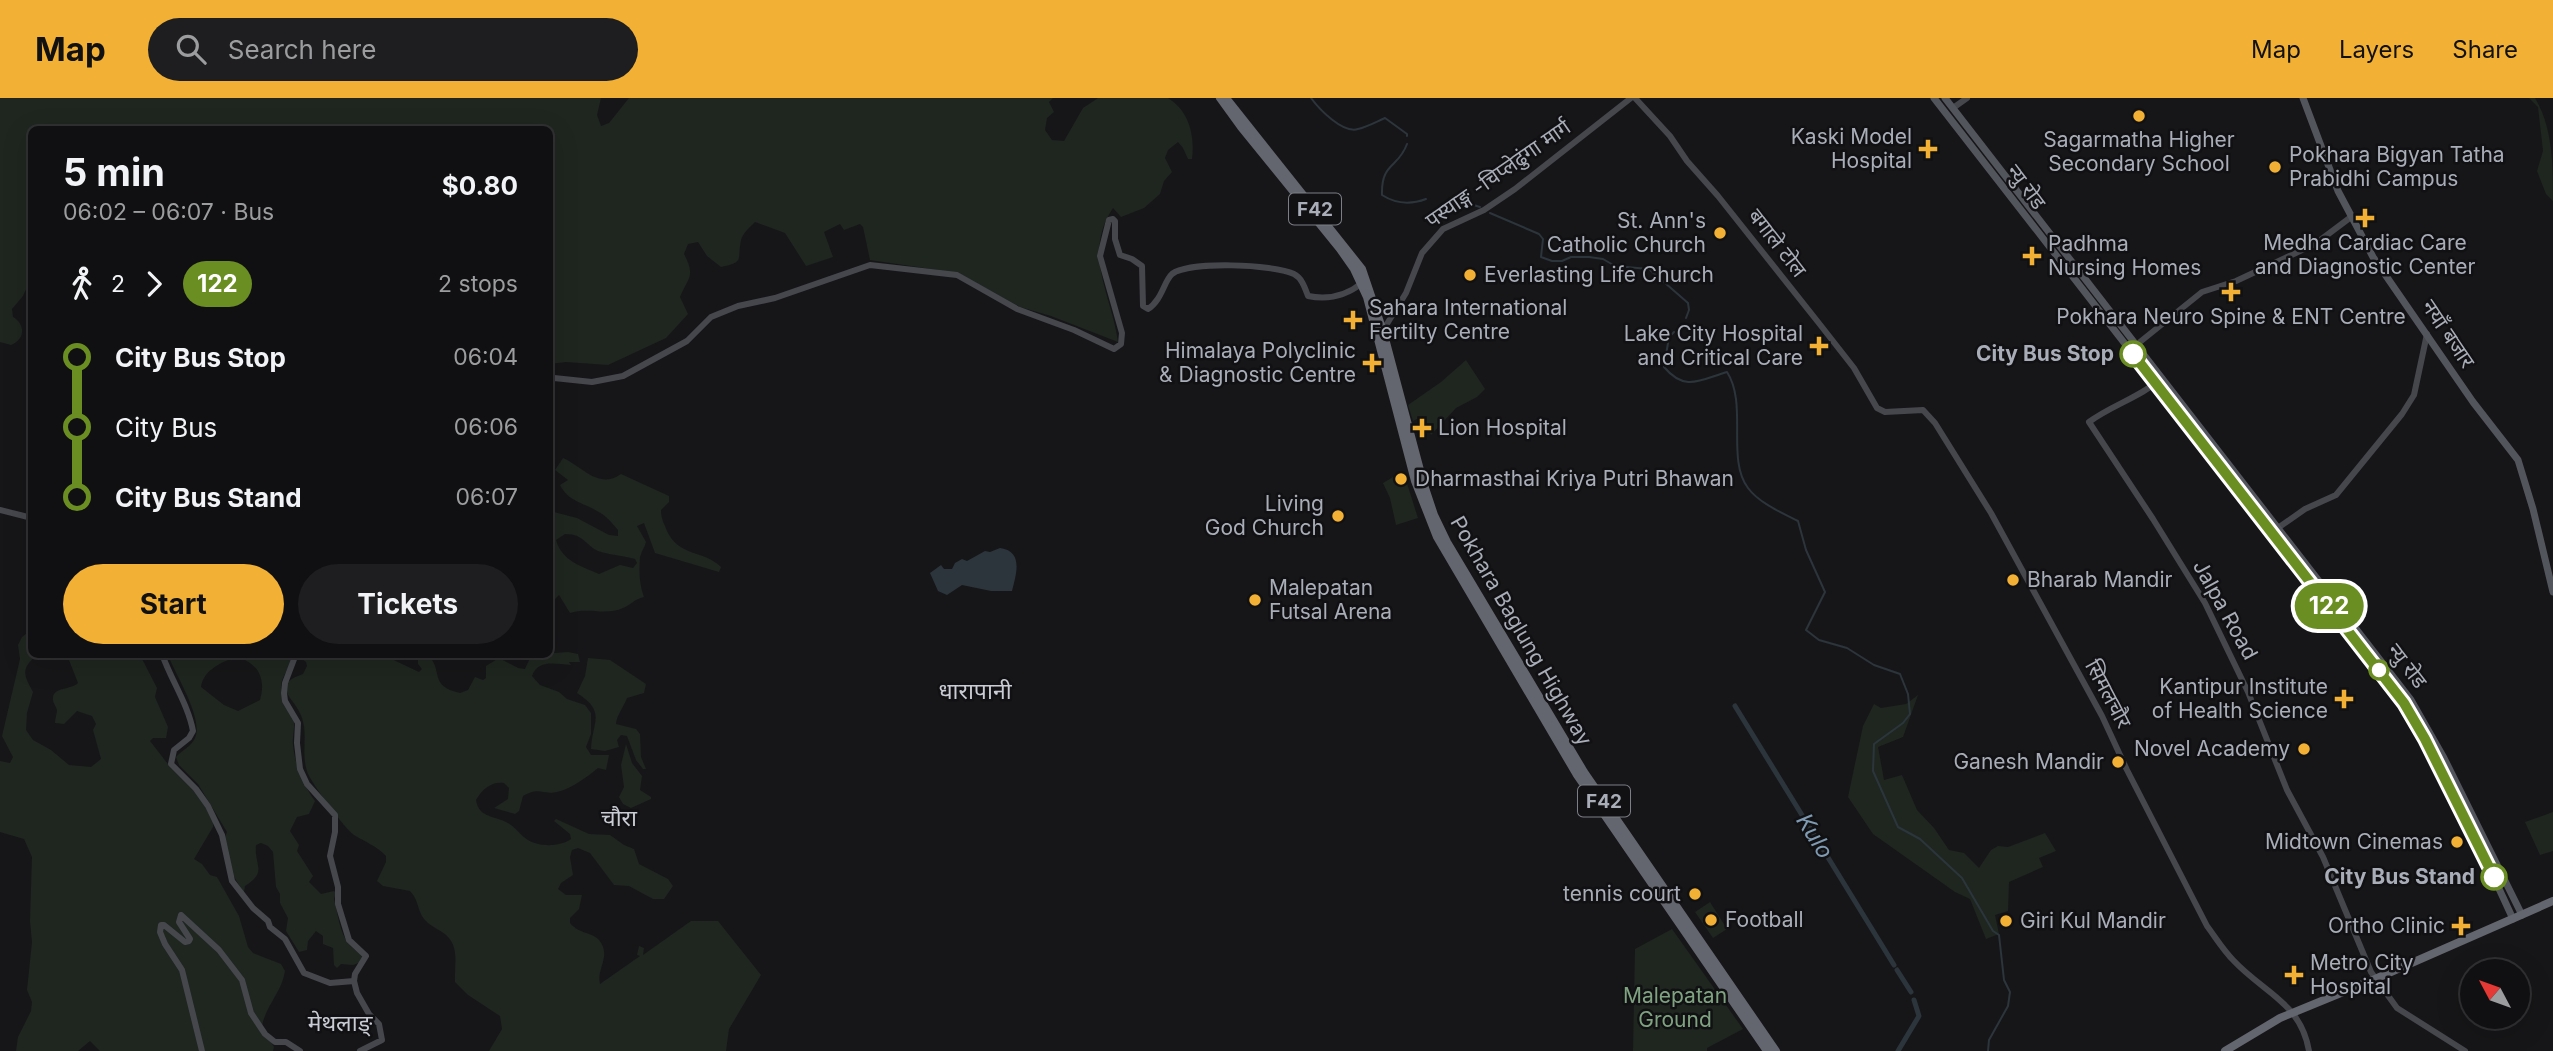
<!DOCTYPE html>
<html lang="en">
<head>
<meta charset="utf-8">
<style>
  :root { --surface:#101012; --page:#1e1e20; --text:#f1f3f6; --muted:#9c9d9f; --line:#303032; --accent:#f2b134 }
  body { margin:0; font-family:Inter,"Noto Sans Devanagari",sans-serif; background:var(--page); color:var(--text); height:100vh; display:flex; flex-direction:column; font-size:26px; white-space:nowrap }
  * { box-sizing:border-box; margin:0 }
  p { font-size:23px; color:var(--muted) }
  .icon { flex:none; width:38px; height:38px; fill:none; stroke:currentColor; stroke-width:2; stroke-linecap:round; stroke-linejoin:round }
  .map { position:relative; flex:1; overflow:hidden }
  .details { position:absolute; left:28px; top:28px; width:525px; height:532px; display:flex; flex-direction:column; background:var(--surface); border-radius:10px; box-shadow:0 7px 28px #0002,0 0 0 2px var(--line) }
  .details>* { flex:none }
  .badge { padding:0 14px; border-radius:23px; font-size:24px; line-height:46px }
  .needle { width:46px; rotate:311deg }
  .controls { position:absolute; left:2460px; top:861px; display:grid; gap:14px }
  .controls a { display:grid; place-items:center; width:70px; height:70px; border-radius:50%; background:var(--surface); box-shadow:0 7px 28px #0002,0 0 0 2px var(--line); font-size:35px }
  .map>.badge { position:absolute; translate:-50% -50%; box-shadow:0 0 0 4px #fff }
  .legs { display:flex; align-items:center; gap:10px; height:77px; padding:0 35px; font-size:23px }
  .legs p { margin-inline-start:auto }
  .summary { display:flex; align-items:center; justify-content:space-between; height:119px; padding:0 35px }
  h1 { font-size:38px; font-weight:700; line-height:52px }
  .action { display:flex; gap:14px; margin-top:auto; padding:14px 35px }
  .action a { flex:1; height:80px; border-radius:42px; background:var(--accent); color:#111; font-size:28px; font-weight:700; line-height:80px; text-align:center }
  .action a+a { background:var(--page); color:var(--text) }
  ul { padding:0 35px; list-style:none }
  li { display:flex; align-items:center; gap:24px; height:70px; font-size:26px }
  li i { display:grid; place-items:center; width:10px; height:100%; margin:0 9px; background:currentColor }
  li i::after { content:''; width:18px; height:18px; margin:-9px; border:5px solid; border-radius:50%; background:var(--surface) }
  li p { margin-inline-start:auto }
  li:first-child i { background:linear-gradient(#0000 50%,currentColor 0) }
  li:last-child i { background:linear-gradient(currentColor 50%,#0000 0) }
  header { display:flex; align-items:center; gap:42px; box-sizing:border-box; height:98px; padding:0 35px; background:var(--accent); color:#111 }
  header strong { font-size:33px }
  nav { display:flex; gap:38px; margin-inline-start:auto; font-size:24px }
  .search { width:490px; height:63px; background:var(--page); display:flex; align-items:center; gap:18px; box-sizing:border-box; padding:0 24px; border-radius:38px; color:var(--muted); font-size:26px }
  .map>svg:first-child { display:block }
  .green { fill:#1e261f; fill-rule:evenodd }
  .water { fill:#2c353c }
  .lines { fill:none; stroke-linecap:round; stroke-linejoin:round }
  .stream { stroke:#2c353c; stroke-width:2 }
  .canal { stroke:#2c353c; stroke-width:5 }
  .secondary { stroke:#45474d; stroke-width:6 }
  .primary { stroke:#53555c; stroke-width:7 }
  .highway { stroke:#63666e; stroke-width:8 }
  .line-1-casing { stroke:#fff; stroke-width:16 }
  .line-1 { stroke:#6b8e23; stroke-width:10 }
  .poi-dot { fill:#f2b134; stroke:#111113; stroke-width:2.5 }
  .stop-1-dot { fill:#fff; stroke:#6b8e23; stroke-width:3.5 }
  .labels { text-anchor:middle; stroke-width:5; stroke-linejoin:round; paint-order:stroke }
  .shield { fill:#111113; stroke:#7b7e86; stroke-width:2 }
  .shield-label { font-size:19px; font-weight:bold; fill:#a8adb8 }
  .poi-label { font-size:21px; fill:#a8adb8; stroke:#111113; text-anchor:end }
  .street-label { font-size:21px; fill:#a8adb8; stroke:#111113 }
  .stop-label { font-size:21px; font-weight:bold; fill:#a8adb8; stroke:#111113; text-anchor:end }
  .park-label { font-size:21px; fill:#7fa381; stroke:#111113 }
  .neighbourhood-label { font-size:23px; fill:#c9ccd4; stroke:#111113 }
  .water-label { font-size:23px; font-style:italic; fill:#7f9bb3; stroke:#111113 }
</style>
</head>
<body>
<header>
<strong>Map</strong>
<div class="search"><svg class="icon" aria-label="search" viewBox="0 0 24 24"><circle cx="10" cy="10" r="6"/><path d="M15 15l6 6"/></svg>Search here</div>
<nav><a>Map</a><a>Layers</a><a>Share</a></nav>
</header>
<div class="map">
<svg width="2553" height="953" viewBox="0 0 2553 953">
  <rect width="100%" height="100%" fill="#161618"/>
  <path class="green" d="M0 0H601L597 17 601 28 609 25 629 0H1053L1049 4 1054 14 1047 20 1045 32 1052 42 1064 43 1083 10 1098 0H1168C1189 13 1195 37 1192 61H1188L1183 50 1178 44 1168 52 1165 60 1172 74 1164 83 1160 96 1144 110 1121 119 1113 110C1082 156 1112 197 1118 244L1051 218 1020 209 958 175 870 162 863 129 860 126 844 132 840 126 824 134 833 159 806 168 785 135 755 124C750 129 743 135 741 142 737 162 745 164 721 169L707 158 698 144 688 146 684 156C696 179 688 179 680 199L688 216 666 240 608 267 566 264 550 266V32H32L31 180 23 198 12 211 13 219C25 226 26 241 11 247L0 244Z
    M2529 0H2535C2553 30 2553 68 2553 103L2546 96 2537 73 2543 53 2538 9Z
    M1466 262 1485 291 1477 299 1456 310 1431 337 1423 318 1413 323 1408 307 1441 284Z
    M563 360C583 369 599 392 621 376L669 398V404L661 412C661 421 664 425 667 433 679 459 704 452 721 469L719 474 655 455 644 425 637 428 646 444C645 449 641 454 640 459 639 473 639 486 644 499 634 501 631 507 623 510 606 518 588 509 570 515L559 497 551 505C547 485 554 468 552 449L550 448V413L577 420 609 437 618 438V432C612 425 606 417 597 413 582 404 569 404 560 387L568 382 555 372ZM565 436C586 436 585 449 601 454 612 457 624 458 635 461L637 465 633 470 620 467 599 476C581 468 562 463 556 442Z
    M1403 373 1418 420 1396 427 1390 400 1383 385Z
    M31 532 32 556 37 557C20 571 24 577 33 594L27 615 26 632 33 642 51 652 69 667 91 669 101 661 93 632 96 626 92 618 77 613 64 626 55 625C55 620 57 616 57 612 56 608 52 604 53 600 53 589 71 592 78 585L67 557H140L157 590 155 599 168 629 166 640H153L150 643 171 670 196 694 214 723 213 729 194 761 202 766 210 777 217 779 239 818 248 849 253 855 281 866 285 873C282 894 266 907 262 928L274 949 273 953H100L90 943 78 953H16L18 939 31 913 32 904 27 892 32 844 30 823 32 759 24 741 0 734V663L10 665 13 659 2 638 20 561 18 547 22 539Z
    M568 554 578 556 580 564H569L571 567C556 566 538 561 532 578L540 587 559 594 567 601 585 607 591 615V636L586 649 591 657H609L606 672 598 670C587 679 571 691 557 694 543 697 539 688 523 698L519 713 515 716 494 710 508 701 509 690 504 685C492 683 482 691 476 702 479 722 498 717 511 727 517 731 521 738 528 742 539 749 560 749 571 741L570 736 554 723 556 721 589 736 610 737 624 747 634 751 639 766 668 781 673 788 664 801H653L629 788 614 787 590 755 578 750 572 752 570 759 573 777 561 785 558 791 566 797H582L579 811 570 820V825C579 836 592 834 599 842 612 858 596 871 600 886L640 858 637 857 639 848 644 850 643 857 691 823H718L761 877 729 931 726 953H489L502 931 500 918 468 897 455 884C454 866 461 846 442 834 436 830 429 827 424 821 417 812 419 802 410 793L383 788 377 783 386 764V758C377 748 365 744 354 737 346 732 310 684 307 673 301 655 308 637 302 620 296 600 268 588 303 576L307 568 306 564 297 557H383L419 574 422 571 418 566V562L413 557H428C444 573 428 588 460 595L468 592 475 579 483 582 486 580V568L499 560 518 570 525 571 530 560 528 557Z
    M288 556 291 558C291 570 282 577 281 588 280 599 290 609 293 619 296 628 292 637 293 647 295 666 303 687 315 703L309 716 297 719 290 733 299 747 297 753 313 778 309 784 321 796 334 793 336 795 334 801C338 815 339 834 349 846 354 853 361 854 364 863L353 867 341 866 337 870 334 867 333 850 323 846V838L316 833 308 843 307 852 299 854 286 833 288 820 280 805V796L276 789 273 754 268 748 261 745 256 747C254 768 268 773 245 788L244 794C233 780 219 751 227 734L198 686 179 667 176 659C182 652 192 648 195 640 204 621 175 576 168 557ZM239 559C259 567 266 581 260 602L238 613 224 607 201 589C203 572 224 562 239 559Z
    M588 560 610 562 646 586 644 595 627 600C624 608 616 619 616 626L636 631 640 636 641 659 646 671H643L636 662 627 638 621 637 617 642 619 649 605 653 591 651C592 624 607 614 577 595L585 578Z
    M1918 597 1903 639 1878 649 1884 682 1902 677 1917 712 1934 730 1949 752 1964 755 1979 770 1991 752 1998 748 2008 749 2045 735 2056 753 2039 760 2043 769 2009 784 2008 813 1995 817 1999 836 1986 841 1970 801 1955 794 1873 736 1848 699 1863 628 1874 606 1881 610 1906 606Z
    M626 646 632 665 642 678 640 692 651 699V701L631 710 623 706 619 699 624 689 621 667Z
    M2553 714V753L2540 757 2525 724Z
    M1710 804 1727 831 1713 840 1695 814Z
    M1672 831 1743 931 1707 950V953H1633L1635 851Z"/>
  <path class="water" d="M1000 450C1024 453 1016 477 1012 493H991L962 487 947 497 938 493 930 475 941 467 944 471H952L955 465 962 461 967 463 985 453 990 454Z"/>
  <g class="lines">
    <path class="stream" d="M1311 0C1319 11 1343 36 1358 31 1367 29 1376 24 1385 20L1407 36V38
      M1407 46C1398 71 1381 64 1382 97 1396 106 1410 107 1426 101
      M1444 106 1467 105 1480 109
      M1490 115 1539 136 1543 141 1541 159 1552 163H1562L1571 159H1589L1603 161 1615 168 1649 171 1688 205 1689 212 1686 220
      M1674 234 1669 239 1664 269C1685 294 1700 282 1727 274 1748 306 1726 361 1748 390 1759 405 1782 415 1798 423L1806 452 1825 494 1806 532 1819 542 1847 550 1874 567 1900 576 1908 596 1910 616 1903 625 1874 646 1873 673 1898 729 1920 741 1962 780 1993 833 1999 837 2004 882 2010 894 2008 908 1989 942 1988 953"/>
    <path class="canal" d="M1735 608 1894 867
      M1897 872 1911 894
      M1898 953 1919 918 1914 902"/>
    <path class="secondary" d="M1635 0 1670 38 1687 63 1718 98 1818 224 1854 270 1877 310 1885 314 1923 312 1935 325 1991 415 2102 618 2127 672 2207 828C2216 840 2223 852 2234 863 2264 895 2301 905 2309 953
      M1953 10 1967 0
      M1382 234 1406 195 1422 155 1443 131 1484 112 1515 91 1631 0
      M2130 252 2202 194 2236 183 2315 146 2351 119
      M2162 280C2141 299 2112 307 2089 324L2153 421 2205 505 2248 594 2287 692 2323 759 2371 874 2397 910 2465 953
      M550 282 554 280 592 284 623 278 687 243 711 219 738 208 775 200 870 167 957 177 1017 211 1074 232 1114 251 1121 246 1122 235 1100 158 1109 122 1113 121 1115 123V141L1120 157 1132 161 1142 168 1143 208 1148 211C1162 202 1164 183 1172 176 1189 163 1273 166 1294 176 1302 180 1305 190 1308 198 1328 202 1346 198 1362 185
      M0 412 32 420
      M2275 432 2305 411 2336 397 2402 316 2414 297 2427 236
      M162 556C171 582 188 606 193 633L189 640 174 652 171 666 196 691 208 708 222 737 232 783 253 810 268 823 270 829 285 841 304 875 330 885 354 883
      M296 556 285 585 284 595 285 603 298 625 297 645 300 671 307 686 335 717V734L330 758 338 789V806L349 842 366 858 355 876 354 883 357 895 369 916 379 926 382 942 360 953
      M202 953 182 872 165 846 160 834 161 827H164L185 844 189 843 190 841 179 824 181 817 219 852 242 882 251 915 265 936 275 944H286L300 953"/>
    <path class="primary" d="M1934 0 2404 605 2414 619 2471 730 2513 821
      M1945 0 2411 602 2444 660 2522 817
      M2303 0 2338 93 2373 159 2473 304 2518 362 2533 411 2553 494"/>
    <path class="highway" d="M1220 0 1241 29 1340 151 1354 171 1367 199 1415 383 1437 439 1577 677 1767 953
      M1226 0 1362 171 1383 233 1424 387 1434 417 1447 444 1584 674 1776 953
      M2225 953 2280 920 2375 881 2553 803"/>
  </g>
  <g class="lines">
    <g class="line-1-casing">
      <path id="line-1" d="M2133 256 2404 605 2425 641 2494 779"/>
    </g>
    <use href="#line-1" class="line-1"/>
  </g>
  <g class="poi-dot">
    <circle cx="2139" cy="18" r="7"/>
    <path d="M1924.5 40.5h7v7h7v7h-7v7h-7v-7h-7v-7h7z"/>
    <circle cx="2275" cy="69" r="7"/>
    <path d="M2361.5 109.5h7v7h7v7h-7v7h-7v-7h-7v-7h7z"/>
    <circle cx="1720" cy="135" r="7"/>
    <path d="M2028.5 147.5h7v7h7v7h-7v7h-7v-7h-7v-7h7z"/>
    <circle cx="1470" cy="177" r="7"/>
    <path d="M2227.5 183.5h7v7h7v7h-7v7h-7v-7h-7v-7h7z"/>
    <path d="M1349.5 211.5h7v7h7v7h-7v7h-7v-7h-7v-7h7z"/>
    <path d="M1815.5 237.5h7v7h7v7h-7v7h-7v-7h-7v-7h7z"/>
    <path d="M1368.5 254.5h7v7h7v7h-7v7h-7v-7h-7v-7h7z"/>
    <path d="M1418.5 319.5h7v7h7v7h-7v7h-7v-7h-7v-7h7z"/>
    <circle cx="1401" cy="381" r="7"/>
    <circle cx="1338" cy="418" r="7"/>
    <circle cx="2013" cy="482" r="7"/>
    <circle cx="1255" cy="502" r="7"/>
    <path d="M2340.5 590.5h7v7h7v7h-7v7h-7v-7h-7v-7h7z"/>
    <circle cx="2304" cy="651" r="7"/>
    <circle cx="2118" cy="664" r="7"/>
    <circle cx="2457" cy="744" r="7"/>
    <circle cx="1695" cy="796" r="7"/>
    <circle cx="1711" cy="822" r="7"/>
    <circle cx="2006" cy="823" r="7"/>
    <path d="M2457.5 817.5h7v7h7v7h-7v7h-7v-7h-7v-7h7z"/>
    <path d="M2290.5 866.5h7v7h7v7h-7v7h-7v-7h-7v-7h7z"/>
  </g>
  <g class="stop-1-dot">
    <circle cx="2133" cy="256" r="12"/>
    <circle cx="2379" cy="572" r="9"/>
    <circle cx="2494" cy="779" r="12"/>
  </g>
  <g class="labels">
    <g class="shield">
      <rect x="1289" y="95.5" width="52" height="31" rx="5"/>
      <rect x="1578" y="687.5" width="52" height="31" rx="5"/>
    </g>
    <g class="shield-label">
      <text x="1315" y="118">F42</text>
      <text x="1604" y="710">F42</text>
    </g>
    <g class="poi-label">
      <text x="1912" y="46">Kaski Model<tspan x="1912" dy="24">Hospital</tspan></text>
      <text x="2139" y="49" text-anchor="middle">Sagarmatha Higher<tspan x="2139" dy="24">Secondary School</tspan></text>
      <text x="2289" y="64" text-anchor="start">Pokhara Bigyan Tatha<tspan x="2289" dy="24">Prabidhi Campus</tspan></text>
      <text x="1706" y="130">St. Ann's<tspan x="1706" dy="24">Catholic Church</tspan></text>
      <text x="2365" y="152" text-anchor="middle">Medha Cardiac Care<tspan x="2365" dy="24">and Diagnostic Center</tspan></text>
      <text x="2048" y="153" text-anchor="start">Padhma<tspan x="2048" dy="24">Nursing Homes</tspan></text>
      <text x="1484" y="184" text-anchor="start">Everlasting Life Church</text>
      <text x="1369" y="217" text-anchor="start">Sahara International<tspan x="1369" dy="24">Fertilty Centre</tspan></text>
      <text x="2231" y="226" text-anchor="middle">Pokhara Neuro Spine &amp; ENT Centre</text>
      <text x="1803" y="243">Lake City Hospital<tspan x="1803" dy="24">and Critical Care</tspan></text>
      <text x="1356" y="260">Himalaya Polyclinic<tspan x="1356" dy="24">&amp; Diagnostic Centre</tspan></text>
      <text x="1438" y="337" text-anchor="start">Lion Hospital</text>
      <text x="1415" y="388" text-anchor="start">Dharmasthai Kriya Putri Bhawan</text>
      <text x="1324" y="413">Living<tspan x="1324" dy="24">God Church</tspan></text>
      <text x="2027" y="489" text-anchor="start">Bharab Mandir</text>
      <text x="1269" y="497" text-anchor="start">Malepatan<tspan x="1269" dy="24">Futsal Arena</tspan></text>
      <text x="2328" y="596">Kantipur Institute<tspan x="2328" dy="24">of Health Science</tspan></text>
      <text x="2290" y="658">Novel Academy</text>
      <text x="2104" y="671">Ganesh Mandir</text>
      <text x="2443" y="751">Midtown Cinemas</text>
      <text x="1681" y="803">tennis court</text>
      <text x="1725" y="829" text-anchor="start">Football</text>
      <text x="2020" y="830" text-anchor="start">Giri Kul Mandir</text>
      <text x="2445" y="835">Ortho Clinic</text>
      <text x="2310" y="872" text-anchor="start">Metro City<tspan x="2310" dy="24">Hospital</tspan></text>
    </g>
    <g class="street-label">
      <text transform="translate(1498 76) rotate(-35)" y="7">पस्याङ्ग -चिप्लेढुंगा मार्ग</text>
      <text transform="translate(2026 89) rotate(53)" y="7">न्यु रोड</text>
      <text transform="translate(1777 145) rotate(52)" y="7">बगाले टोल</text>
      <text transform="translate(2448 236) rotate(56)" y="7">नयाँ बजार</text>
      <text transform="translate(2225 512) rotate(61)" y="7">Jalpa Road</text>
      <text transform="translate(1521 533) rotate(60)" y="7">Pokhara Baglung Highway</text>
      <text transform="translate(2407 568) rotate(52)" y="7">न्यु रोड</text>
      <text transform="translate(2108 596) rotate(62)" y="7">सिमलचौर</text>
    </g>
    <g class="stop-label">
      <text x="2114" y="263">City Bus Stop</text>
      <text x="2475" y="786">City Bus Stand</text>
    </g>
    <g class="park-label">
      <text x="1675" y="905">Malepatan<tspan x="1675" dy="24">Ground</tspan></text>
    </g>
    <g class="neighbourhood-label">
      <text x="975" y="601">धारापानी</text>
      <text x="619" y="728">चौरा</text>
      <text x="340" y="933">मेथलाङ्</text>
    </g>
    <g class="water-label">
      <text transform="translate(1815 738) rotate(58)" y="8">Kulo</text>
    </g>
  </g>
</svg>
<div class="controls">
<a><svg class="needle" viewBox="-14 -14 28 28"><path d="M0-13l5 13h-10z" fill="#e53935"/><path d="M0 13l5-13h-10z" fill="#9c9d9f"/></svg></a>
</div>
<b class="badge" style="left:2329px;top:508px;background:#6b8e23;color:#fff">122</b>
<section class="details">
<div class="summary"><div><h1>5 min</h1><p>06:02 – 06:07 · Bus</p></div><b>$0.80</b></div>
<div class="legs"><svg class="icon" aria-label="walk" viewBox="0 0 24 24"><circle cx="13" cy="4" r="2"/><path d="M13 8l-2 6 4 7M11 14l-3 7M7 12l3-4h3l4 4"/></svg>2<svg class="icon" aria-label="forward" viewBox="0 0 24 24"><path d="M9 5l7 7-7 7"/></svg><b class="badge" style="background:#6b8e23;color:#fff">122</b><p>2 stops</p></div>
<ul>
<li><i style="color:#6b8e23"></i><b>City Bus Stop</b><p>06:04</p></li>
<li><i style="color:#6b8e23"></i><span>City Bus</span><p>06:06</p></li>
<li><i style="color:#6b8e23"></i><b>City Bus Stand</b><p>06:07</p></li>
</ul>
<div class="action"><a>Start</a><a>Tickets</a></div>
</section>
</div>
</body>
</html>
